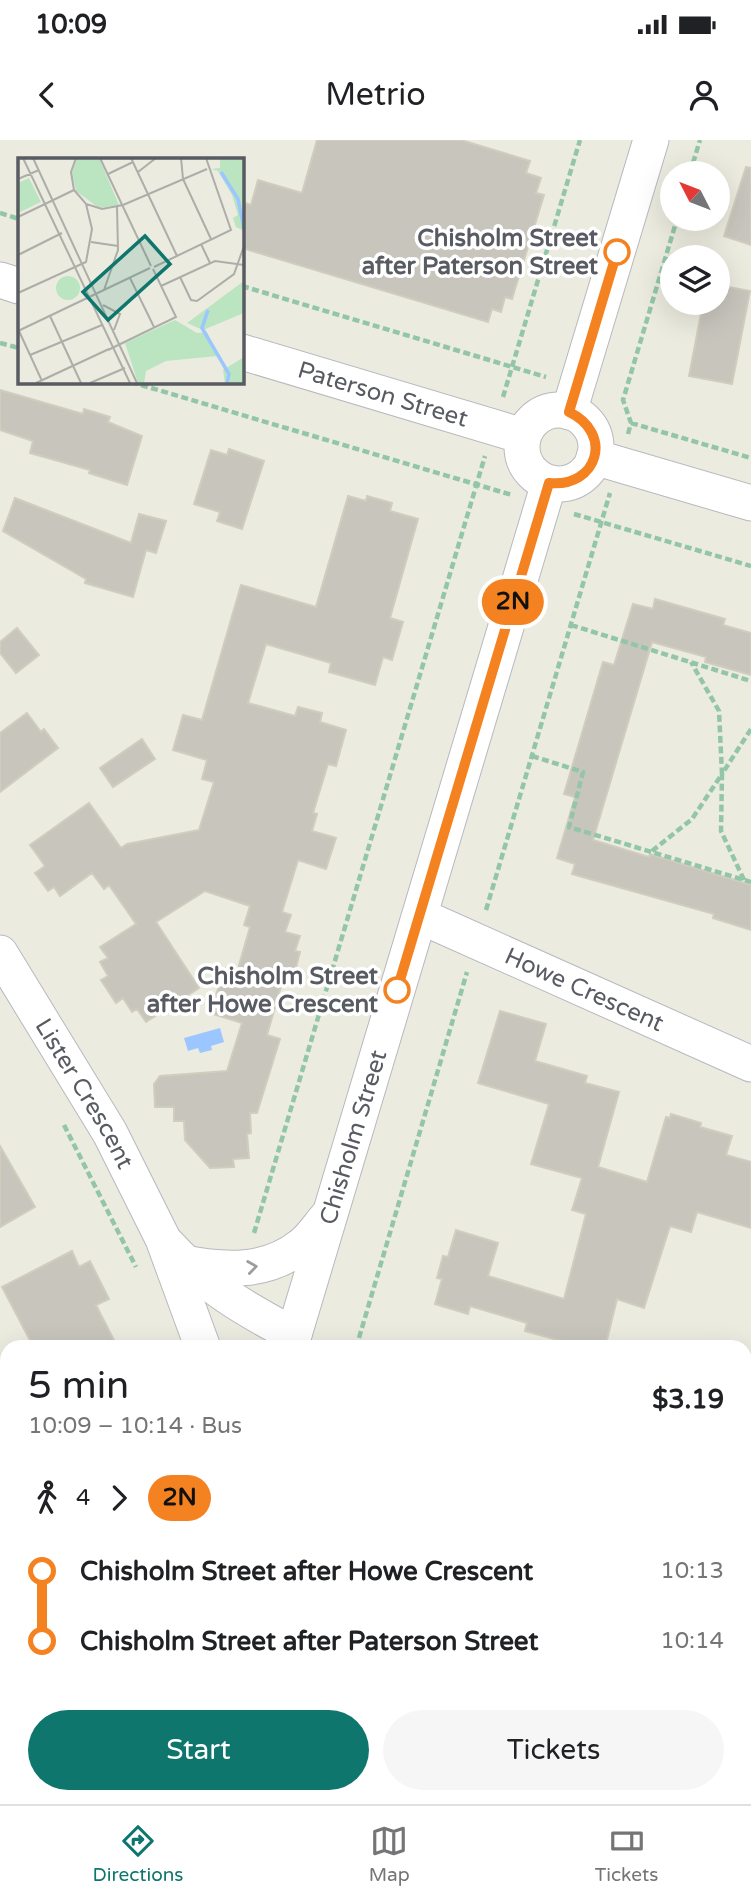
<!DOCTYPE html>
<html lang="en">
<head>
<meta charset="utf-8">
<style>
  :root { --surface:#fff; --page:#f6f6f6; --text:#202124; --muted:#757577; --line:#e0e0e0; --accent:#0f766e }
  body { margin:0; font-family:"Varela Round",sans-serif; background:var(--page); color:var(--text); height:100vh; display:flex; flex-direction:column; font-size:26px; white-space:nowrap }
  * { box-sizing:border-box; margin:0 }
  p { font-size:23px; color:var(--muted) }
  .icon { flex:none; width:38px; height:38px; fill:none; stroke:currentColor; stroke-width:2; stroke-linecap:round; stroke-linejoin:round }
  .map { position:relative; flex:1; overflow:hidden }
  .side { position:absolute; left:0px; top:1200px; width:752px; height:464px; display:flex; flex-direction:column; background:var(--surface); border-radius:21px 21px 0 0; box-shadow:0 7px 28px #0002 }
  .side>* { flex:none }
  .badge { padding:0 14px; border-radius:23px; font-size:24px; line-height:46px }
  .needle { width:46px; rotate:312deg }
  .controls { position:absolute; left:660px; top:21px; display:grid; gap:14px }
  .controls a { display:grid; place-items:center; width:70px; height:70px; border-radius:50%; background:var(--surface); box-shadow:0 7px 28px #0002; font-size:35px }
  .map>.badge { position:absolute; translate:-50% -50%; box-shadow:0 0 0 4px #fff }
  .legs { display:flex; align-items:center; gap:10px; height:77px; padding:0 28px; font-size:23px }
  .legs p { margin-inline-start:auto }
  .overview { display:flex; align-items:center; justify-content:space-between; height:119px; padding:0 28px }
  h1 { font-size:38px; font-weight:600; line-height:52px }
  .cta { display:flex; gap:14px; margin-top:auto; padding:14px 28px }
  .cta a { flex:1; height:80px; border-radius:42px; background:var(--accent); color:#fff; font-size:28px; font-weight:600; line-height:80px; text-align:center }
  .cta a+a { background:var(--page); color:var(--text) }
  ul { padding:0 28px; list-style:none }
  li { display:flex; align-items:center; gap:24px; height:70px; font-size:26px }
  li i { display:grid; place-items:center; width:10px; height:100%; margin:0 9px; background:currentColor }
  li i::after { content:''; width:18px; height:18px; margin:-9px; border:5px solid; border-radius:50%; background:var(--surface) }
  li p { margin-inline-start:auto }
  li:first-child i { background:linear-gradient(#0000 50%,currentColor 0) }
  li:last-child i { background:linear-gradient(currentColor 50%,#0000 0) }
  .status { display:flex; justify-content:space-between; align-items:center; height:49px; padding:0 35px; background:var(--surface); direction:ltr }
  .status svg { height:19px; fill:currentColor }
  header { display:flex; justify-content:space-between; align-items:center; height:91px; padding:0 28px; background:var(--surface); font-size:32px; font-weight:600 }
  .menu { display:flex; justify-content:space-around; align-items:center; height:98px; border-top:2px solid var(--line); background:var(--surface); font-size:19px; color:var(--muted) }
  .menu a { display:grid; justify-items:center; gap:4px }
  .menu .current { color:var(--accent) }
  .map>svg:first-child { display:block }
  .green { fill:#bae5c0 }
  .water { fill:#9cc6ff }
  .building { fill:#c7c5bc; stroke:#d1cdbe; stroke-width:2 }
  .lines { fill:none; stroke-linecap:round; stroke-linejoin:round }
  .street-casing { stroke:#b7b9bf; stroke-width:37 }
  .secondary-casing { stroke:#b8bbc2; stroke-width:40 }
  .path { stroke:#93c6a8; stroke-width:4.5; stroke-dasharray:7 3.5; stroke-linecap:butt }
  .street { stroke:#fff; stroke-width:35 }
  .secondary { stroke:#fff; stroke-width:38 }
  .oneway { stroke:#9b9da0 }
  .line-1-casing { stroke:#fff; stroke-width:16 }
  .line-1 { stroke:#f58220; stroke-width:10 }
  .stop-1-dot { fill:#fff; stroke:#f58220; stroke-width:3.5 }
  .labels { text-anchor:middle; stroke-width:7; stroke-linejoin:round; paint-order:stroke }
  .stop-label { font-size:24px; font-weight:bold; fill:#585b61; stroke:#fff; text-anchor:end }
  .street-label { font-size:24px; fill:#585b61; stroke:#fff }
  .inset-river { fill:none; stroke:#9cc6ff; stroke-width:3.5 }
  .inset-road { fill:none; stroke:#adada9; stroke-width:2 }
  .view { fill:#0f766e; fill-opacity:0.15; stroke:#0f766e; stroke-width:3.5 }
  .inset-edge { fill:none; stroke:#585b61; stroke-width:3.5 }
</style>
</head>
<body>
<div class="status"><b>10:09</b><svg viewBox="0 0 49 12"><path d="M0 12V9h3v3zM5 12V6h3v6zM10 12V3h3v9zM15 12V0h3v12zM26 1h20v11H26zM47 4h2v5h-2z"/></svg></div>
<header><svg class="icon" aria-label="back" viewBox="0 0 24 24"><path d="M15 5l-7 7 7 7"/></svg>Metrio<svg class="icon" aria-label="person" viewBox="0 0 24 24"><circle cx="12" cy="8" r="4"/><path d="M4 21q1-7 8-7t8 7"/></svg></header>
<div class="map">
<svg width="751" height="1664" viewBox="0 0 751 1664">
  <rect width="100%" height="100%" fill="#ecebdf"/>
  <path class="green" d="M746 1409H751V1615L746 1613Z
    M0 1426 7 1428V1574L0 1572Z
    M746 1647 751 1649V1664H307L284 1657H746Z"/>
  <path class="water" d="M220 888 224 902 211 906 212 910 200 913 198 908 188 911 184 898Z"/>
  <path class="building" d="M317 0H461L530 21 526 33 541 38 536 53 544 55 512 159 505 157 501 172 492 169 488 182 242 108V62L251 65 258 40 302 53Z
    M746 27 751 28V105L724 96Z
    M718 145 750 151 732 244 689 236 703 163H718Z
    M0 250 83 274 84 269 110 277 108 282 142 296 127 345 89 333 90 330 30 313 33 301 0 290Z
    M229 309 264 321 242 389 217 381 220 372 194 364 211 310 227 315Z
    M348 356 366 361 367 356 392 363 390 371 418 379 390 478 403 482 392 520 383 517 375 545 329 532 331 523 266 504 248 563 295 576 298 567 322 573 320 582 346 590 336 626 328 624 313 673 317 674 312 691 336 698 326 729 298 720 282 772 291 775 285 792 300 796 295 811 300 812 293 839 284 836 267 895 280 899 257 973H250L251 993 247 994 249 1018 233 1019 234 1027 210 1028 185 1000 184 981H174V967H155L154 944 160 936 227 931 242 883 210 873 225 828 237 832 250 787 244 785 250 766 205 751 156 782 199 848 146 882 137 869 132 872 123 858 116 863 101 840 108 836 100 822 108 818 100 807 136 784 109 745 104 749 92 733 60 756 54 747 48 751 35 733 45 726 30 705 89 663 121 708 127 704 199 690 214 642 202 639 207 620 173 610 183 575 202 580 241 445 316 467Z
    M15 358 131 403 139 374 166 381 156 413 146 410 133 457 85 443 86 439 3 391Z
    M655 459 725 479 723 485 751 493V535L705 522 706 517 652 502 593 700 649 717 650 714 751 745V790L713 778 714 774 572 734 575 724 557 718 575 657 564 654 603 522 614 525 633 464 653 469Z
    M17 488 39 515 16 533 0 513V502Z
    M27 573 41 592 44 589 58 608 0 652V593Z
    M142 599 155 619 113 647 100 628Z
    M500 871 546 884 535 921 587 936 585 943 619 952 598 1027 647 1042 666 977 670 978 671 974 701 983 700 987 732 996 726 1015 751 1022V1088L697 1072 691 1092 670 1086 644 1168 617 1159 605 1208H587L525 1191 527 1183 470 1166 468 1174 435 1164 442 1139 437 1138 443 1116 448 1117 456 1090 498 1103 488 1136 564 1159 586 1074 572 1070 582 1038 531 1024 549 964 478 943Z
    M0 1006 35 1067 0 1087Z
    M72 1111 79 1127 90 1121 109 1159 96 1165 118 1208H34L2 1147Z"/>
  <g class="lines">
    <g class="street-casing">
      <g id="street">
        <path d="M0 140 19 146"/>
        <path id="s1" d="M242 212 523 296"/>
        <circle cx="559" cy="307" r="37"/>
        <path d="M569 272 651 0"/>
        <path d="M594 317 751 363"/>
        <path id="s2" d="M420 776 751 924"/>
        <path id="s3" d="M0 813 110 993 163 1099 203 1208"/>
        <path d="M167 1104C205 1146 245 1169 294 1195"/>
        <path d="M184 1123C225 1131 267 1133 301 1106 311 1099 319 1086 327 1077"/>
        <path id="s4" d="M290 1208 549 343"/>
        <path d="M746 1400H751"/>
        <path d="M149 1664 151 1657"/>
      </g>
    </g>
    <g class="secondary-casing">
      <path id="secondary" d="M0 1410 7 1412
        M0 1595 7 1597
        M746 1631 751 1633
        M207 1657 230 1664"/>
    </g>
    <path class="path" d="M690 33 700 0
      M0 73 19 79
      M242 146 546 237
      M0 203 19 208
      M131 242 512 355
      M503 257 580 0
      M631 283 751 318
      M628 294 631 283 623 260 677 79
      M574 374 751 426
      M571 485 751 541
      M532 616 583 632 569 687 751 742
      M652 711 692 679 722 634 719 571 691 522
      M744 740 721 691 722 634 751 589
      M486 770 610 353
      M64 985 136 1127
      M254 1093 485 316
      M356 1208 467 832
      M746 1356 751 1357
      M0 1359 7 1361
      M746 1582 751 1583
      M0 1643 7 1645
      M46 1657 68 1664
      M84 1664 86 1657"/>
    <use href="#street" class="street"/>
    <use href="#secondary" class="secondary"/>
  </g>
  <defs><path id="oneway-chevron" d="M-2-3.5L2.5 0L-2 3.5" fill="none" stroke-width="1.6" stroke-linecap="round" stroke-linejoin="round" transform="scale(1.75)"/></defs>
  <use class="oneway" href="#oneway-chevron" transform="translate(252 1127) rotate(-8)"/>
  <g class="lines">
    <g class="line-1-casing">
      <path id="line-1" d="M397 850 549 343C598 348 614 293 569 272L617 112"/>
    </g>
    <use href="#line-1" class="line-1"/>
  </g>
  <g class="stop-1-dot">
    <circle cx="617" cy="112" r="12"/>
    <circle cx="397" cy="850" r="12"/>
  </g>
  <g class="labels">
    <g class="stop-label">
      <text x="598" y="106">Chisholm Street<tspan x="598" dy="28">after Paterson Street</tspan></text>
      <text x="378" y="844">Chisholm Street<tspan x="378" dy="28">after Howe Crescent</tspan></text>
    </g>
    <g class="street-label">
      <text dy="8" stroke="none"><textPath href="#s1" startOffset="147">Paterson Street</textPath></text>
      <text dy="8" stroke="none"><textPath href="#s2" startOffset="180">Howe Crescent</textPath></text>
      <text dy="8" stroke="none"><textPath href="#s3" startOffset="164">Lister Crescent</textPath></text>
      <text dy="8" stroke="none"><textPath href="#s4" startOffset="220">Chisholm Street</textPath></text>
    </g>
  </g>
  <g transform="translate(18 18)">
    <rect width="226" height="226" fill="#ecebdf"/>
    <path d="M59 0H81L101 47 81 50 58 33 54 14ZM202 0H226V73L218 69 215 60 220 57 214 37 200 13 193 11 202 10ZM11 20 23 44 0 55V25ZM38 130a12 12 0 1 1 24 0a12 12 0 1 1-24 0ZM226 123V155L185 172 169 165ZM157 162 179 175 189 174 199 198 148 203 128 213 126 225H120L107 185ZM226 199V225H207L205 212Z" fill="#bae5c0"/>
    <path class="inset-river" d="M203 14 220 41 226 71M190 152 184 170 211 216 209 225"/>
    <path class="inset-road" d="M5 0 112 225M15 0 119 225M58 0 53 14 56 32 68 46 84 51 105 47 189 11M82 0 133 108M113 0 159 98M163 0 165 21 193 81M120 14 138 0M90 16 115 4M0 21 21 12M0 59 56 32M73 84 100 88M183 86 192 105M0 97 44 75M136 109 213 72 188 0M162 119 173 142 179 143 216 116 226 88M112 120 136 169M143 128 197 103 226 107M86 132 100 92 99 49M0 135 68 104 74 71 68 46M85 147 102 156 96 172M32 158 63 225M0 173 132 110M1 173 24 223M90 192 158 159 135 111M12 197 84 167M18 225 91 191M72 225 107 210"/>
    <path class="view" d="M127 78 152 106 90 162 65 134Z"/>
    <rect width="226" height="226" class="inset-edge"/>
  </g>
</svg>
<div class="controls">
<a><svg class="needle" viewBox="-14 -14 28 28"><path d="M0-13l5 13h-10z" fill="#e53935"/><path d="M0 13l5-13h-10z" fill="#757577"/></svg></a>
<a><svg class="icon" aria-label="layers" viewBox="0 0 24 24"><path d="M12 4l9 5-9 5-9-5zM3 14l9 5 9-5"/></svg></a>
</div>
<b class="badge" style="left:513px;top:462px;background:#f58220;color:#111">2N</b>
<section class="side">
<div class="overview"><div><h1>5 min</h1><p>10:09 – 10:14 · Bus</p></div><b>$3.19</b></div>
<div class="legs"><svg class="icon" aria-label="walk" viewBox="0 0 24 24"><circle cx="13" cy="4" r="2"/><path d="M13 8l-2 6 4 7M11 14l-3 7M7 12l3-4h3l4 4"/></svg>4<svg class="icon" aria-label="forward" viewBox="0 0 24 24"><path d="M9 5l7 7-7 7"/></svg><b class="badge" style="background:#f58220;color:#111">2N</b></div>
<ul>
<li><i style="color:#f58220"></i><b>Chisholm Street after Howe Crescent</b><p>10:13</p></li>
<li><i style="color:#f58220"></i><b>Chisholm Street after Paterson Street</b><p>10:14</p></li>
</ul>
<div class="cta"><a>Start</a><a>Tickets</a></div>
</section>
</div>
<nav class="menu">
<a class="current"><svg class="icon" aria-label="directions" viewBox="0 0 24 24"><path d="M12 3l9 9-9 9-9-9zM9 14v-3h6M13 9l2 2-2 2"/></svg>Directions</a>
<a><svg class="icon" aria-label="map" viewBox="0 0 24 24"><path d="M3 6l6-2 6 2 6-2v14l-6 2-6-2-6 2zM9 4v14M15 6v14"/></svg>Map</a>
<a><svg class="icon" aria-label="tickets" viewBox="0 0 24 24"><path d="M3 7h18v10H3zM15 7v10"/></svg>Tickets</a>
</nav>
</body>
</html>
